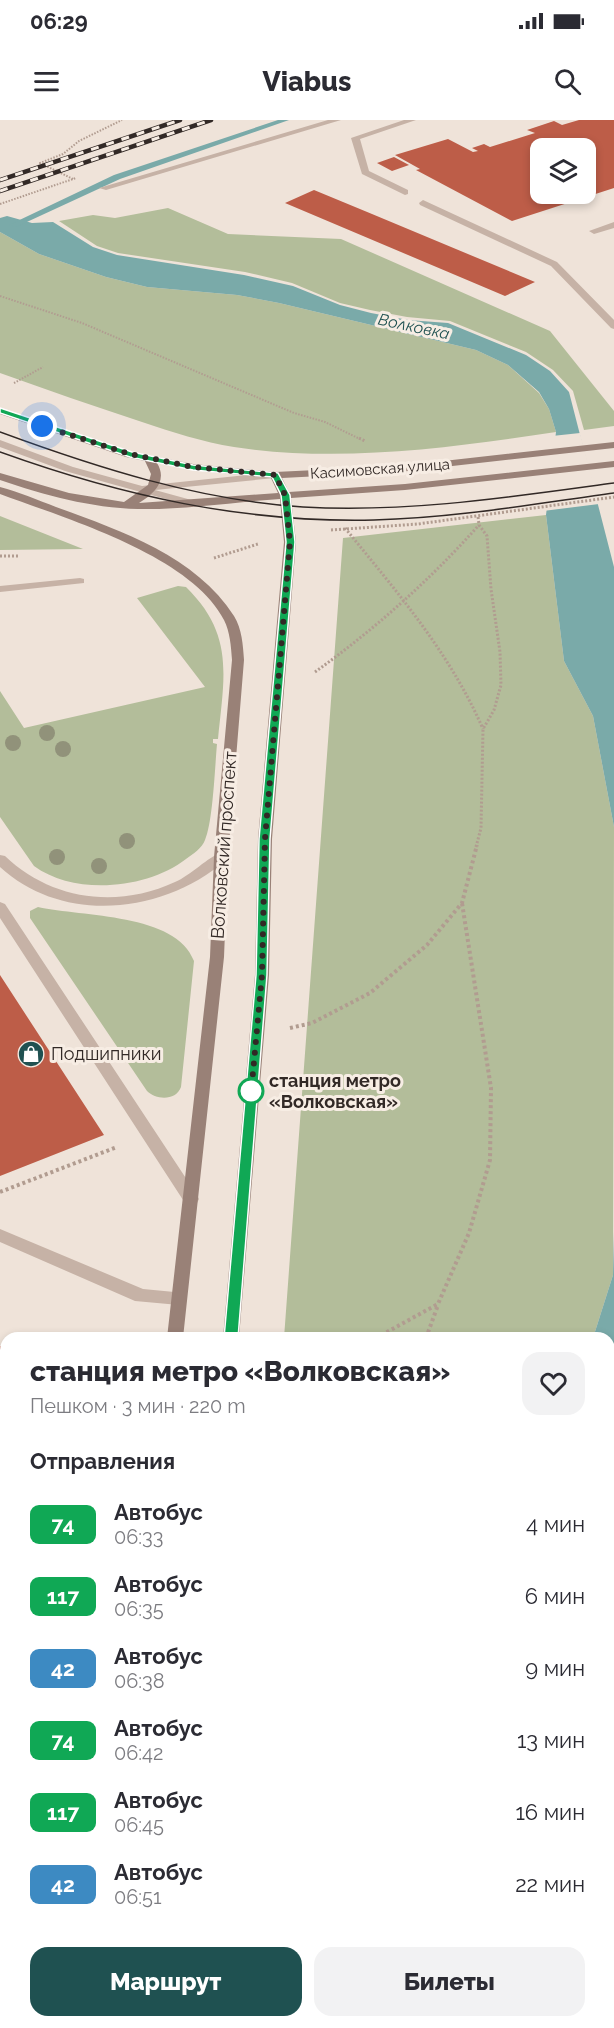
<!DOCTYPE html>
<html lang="ru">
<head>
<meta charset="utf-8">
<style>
  :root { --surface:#fff; --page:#f2f2f3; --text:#2b2b33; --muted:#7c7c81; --accent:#1f5151 }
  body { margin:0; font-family:Raleway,sans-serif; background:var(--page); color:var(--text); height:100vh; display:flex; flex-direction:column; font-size:22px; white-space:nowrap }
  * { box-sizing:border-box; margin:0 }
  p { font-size:20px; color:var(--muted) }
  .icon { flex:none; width:33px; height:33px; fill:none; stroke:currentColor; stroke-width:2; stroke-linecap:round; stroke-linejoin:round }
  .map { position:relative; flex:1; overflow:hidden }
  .panel { position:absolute; left:0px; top:1212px; width:615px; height:696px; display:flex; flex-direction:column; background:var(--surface); border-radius:18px 18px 0 0; box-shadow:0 3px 9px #0003 }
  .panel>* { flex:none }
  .badge { padding:0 12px; border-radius:9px; font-size:21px; line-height:39px }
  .tools { position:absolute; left:530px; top:18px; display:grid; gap:12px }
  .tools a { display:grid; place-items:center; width:66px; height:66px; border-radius:12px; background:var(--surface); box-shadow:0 3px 9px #0003; font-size:30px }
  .you { position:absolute; width:30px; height:30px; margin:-15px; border:4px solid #fff; border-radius:50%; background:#1a73e8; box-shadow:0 0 0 9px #1a73e833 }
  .map>.badge { position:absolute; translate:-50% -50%; box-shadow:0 0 0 3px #fff }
  h2 { padding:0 30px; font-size:22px; line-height:54px }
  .round { display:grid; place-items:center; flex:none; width:63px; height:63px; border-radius:18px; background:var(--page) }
  .headline { display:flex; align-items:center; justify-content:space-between; height:102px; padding:0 30px }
  h1 { font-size:28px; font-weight:800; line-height:45px }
  .button { display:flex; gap:12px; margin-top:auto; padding:12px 30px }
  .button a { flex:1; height:69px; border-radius:18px; background:var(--accent); color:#fff; font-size:24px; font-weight:800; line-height:69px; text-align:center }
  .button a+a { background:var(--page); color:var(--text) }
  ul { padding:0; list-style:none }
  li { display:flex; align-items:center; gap:18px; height:72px; padding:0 30px }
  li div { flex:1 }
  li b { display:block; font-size:22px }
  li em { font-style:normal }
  li .badge { min-width:66px; font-weight:700; text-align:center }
  .status { display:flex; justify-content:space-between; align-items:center; height:42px; padding:0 30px; background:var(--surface); direction:ltr }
  .status svg { height:16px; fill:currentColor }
  header { display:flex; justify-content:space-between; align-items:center; height:78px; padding:0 30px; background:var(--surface); font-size:27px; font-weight:800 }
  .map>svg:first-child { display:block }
  .green { fill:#b3bd9a }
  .water { fill:#7aaaa9 }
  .pier { fill:#efe3d9 }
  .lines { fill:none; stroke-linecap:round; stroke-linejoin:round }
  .stream { fill:#7aaaa9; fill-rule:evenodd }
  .building { fill:#bd5d48; fill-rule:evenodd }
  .path-far3 { stroke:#b19c90; stroke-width:2; stroke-dasharray:1.5 1.5; stroke-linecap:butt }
  .path-far2 { stroke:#b19c90; stroke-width:3; stroke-dasharray:2 2; stroke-linecap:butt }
  .path-far1 { stroke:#b19c90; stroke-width:4; stroke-dasharray:3 3; stroke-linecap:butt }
  .path { stroke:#b19c90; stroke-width:4.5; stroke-dasharray:4 4; stroke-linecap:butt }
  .lane { fill:#c6b2a6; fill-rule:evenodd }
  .street { fill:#c6b2a6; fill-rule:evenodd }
  .secondary { fill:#998177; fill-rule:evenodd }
  .tram { stroke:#322926; stroke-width:1.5 }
  .rail-casing { stroke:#322926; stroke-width:4.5 }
  .rail { stroke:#f7ede4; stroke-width:3; stroke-dasharray:8; stroke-linecap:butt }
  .tree { fill:#91927a }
  .line { fill:#10a855; stroke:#fff; stroke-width:1.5 }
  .walk { stroke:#322926; stroke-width:6; stroke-dasharray:0 10.8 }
  .stop-dot { fill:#fff; stroke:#10a855; stroke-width:3 }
  .labels { text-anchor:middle; stroke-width:6; stroke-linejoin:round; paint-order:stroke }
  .far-street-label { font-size:15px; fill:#322926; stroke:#f7ede4 }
  .far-water-label { font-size:16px; font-style:italic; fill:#1f5151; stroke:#f7ede4 }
  .street-label { font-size:18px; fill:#322926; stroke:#f7ede4 }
  .poi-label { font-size:18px; fill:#322926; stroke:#f7ede4; text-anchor:start }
  .stop-label { font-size:18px; font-weight:bold; fill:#322926; stroke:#f7ede4; text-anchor:start }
</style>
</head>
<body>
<div class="status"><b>06:29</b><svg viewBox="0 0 49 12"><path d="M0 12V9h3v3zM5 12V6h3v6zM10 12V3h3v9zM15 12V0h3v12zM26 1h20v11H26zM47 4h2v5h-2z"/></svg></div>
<header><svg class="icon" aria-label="menu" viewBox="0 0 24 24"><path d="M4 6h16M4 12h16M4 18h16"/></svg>Viabus<svg class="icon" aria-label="search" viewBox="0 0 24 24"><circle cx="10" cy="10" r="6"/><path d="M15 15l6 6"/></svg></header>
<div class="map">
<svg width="614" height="1908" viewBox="0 0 614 1908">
  <rect width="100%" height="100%" fill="#efe3d9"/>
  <path class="green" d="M168 88 228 114 341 119 550 211 614 291V306L584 310 573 271 553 250 526 232 450 201 407 197 370 190 340 183 292 163 245 152 118 133 97 126 59 101 93 95 115 98Z
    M0 112 39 134 106 157 147 167 237 175 279 183 476 230 508 245 539 273 549 289 556 312C451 328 340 343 234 327 203 322 172 312 142 302 94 286 47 270 0 253Z
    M546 395 564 541 593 596 614 707 613 1155 593 1218H284L343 418Z
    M0 396 83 429 0 430Z
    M178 466 186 467C235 515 224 557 218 619H213V623L217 624C215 645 213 702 205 720 202 728 193 734 186 739 147 769 75 776 34 746L0 697V571L24 608 205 567 137 478Z
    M38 787C83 797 176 793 194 841L181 967C176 981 156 980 147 971L30 798V791Z
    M614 1485V1908H475L476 1902H609V1492Z"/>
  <path class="water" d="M7 96 32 103 53 102 93 127 117 135 244 155 293 166 340 185 371 193 408 200 448 203 526 235 550 251 569 272 614 447V707L593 596 564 541 546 395 556 312 549 289 539 272 508 245 476 230 279 183 237 175 147 167 106 157 39 134 0 112V98Z
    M614 1112V1341L609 1351V1218H593L613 1155Z
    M289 1902H393L392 1908H288Z"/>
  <path class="pier" d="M580 313 599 384 543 391 552 316Z"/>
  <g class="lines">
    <path class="stream" d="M278 0H289L120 59 16 107 9 105 114 55Z"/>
  </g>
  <path class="building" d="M579 0H614V68L512 101 416 50 420 49 395 35 448 19 473 32 478 31 472 28 484 24 490 27 535 13 527 10 554 1 562 5ZM540 28H585V74H540Z
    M394 37 409 45 392 51 377 43Z
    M314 70 372 94 535 162 505 176 285 83Z
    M0 855 104 1015 0 1056Z
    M0 1226 6 1227V1362H0Z
    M0 1468H6V1582L1 1610Z"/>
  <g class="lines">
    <path class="path-far3" d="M73 59 40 43 63 34 79 21 122 0
      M0 84 76 58
      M0 176 82 203 294 293 325 302 362 320
      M14 263 43 247"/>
    <path class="path-far2" d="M359 318 365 321
      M345 408C397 472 450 533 483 609
      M331 410 418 404 614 377
      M0 436H20
      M214 438 258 424
      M315 552C375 509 430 460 479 405
      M476 727 481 708 483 609 494 590 501 565 500 532 491 469 487 416 479 405 478 396"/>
    <path class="path-far1" d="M290 908 312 903 370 873 427 825 462 783 477 725
      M0 1072 117 1027
      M376 1218 438 1184 469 1113 490 1040 491 968 462 783
      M426 1218 438 1185"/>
    <path class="path" d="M0 1734 6 1729"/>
    <path class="lane" d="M328 0H341L106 70 99 68Z
      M404 0H416L360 19 369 51 408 70V74L405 75 362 54 351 18Z
      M423 80 557 142 614 200V209L611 208 551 146 420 85 419 83Z
      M614 102V108L594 114 589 111Z
      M0 320 73 347 142 366 275 352 280 355 275 358 155 370 195 381 196 383 191 386 65 351 0 327Z
      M80 458 84 459V463L0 472V466Z
      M0 1109 143 1169 185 1173 187 1178 185 1183 179 1185 135 1181 0 1122Z"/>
    <path class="street" d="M221 733 226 734 228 737 226 740C164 794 63 805 0 747V735L5 736C51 780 117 789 175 762 190 756 209 736 221 733Z
      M0 782 5 784 197 1075 199 1079 197 1083H185L0 798Z"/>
    <path class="secondary" d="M0 288 132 332 193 344 275 352 399 346 614 322V328L399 352 282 358 289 372 405 364 614 341V347L405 370 291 378 296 422 272 719 269 855 239 1218H223L255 855 258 719 284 422 280 379C235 382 182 390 138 389 91 388 44 375 0 360V353L69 373 124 382 148 365 151 354 145 341 126 337 0 294ZM157 343 193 350 271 358 278 373 139 383C154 374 168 361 157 343Z
      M0 367C19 372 38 380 56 387 119 410 196 436 234 496 242 509 243 525 244 540L228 737 224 837 183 1218H167L210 837 214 737 232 540C231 526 230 512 224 500 191 435 64 398 0 374Z
      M87 1902H109L108 1908H86Z
      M158 1902H180L179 1908H157Z"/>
    <path class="tram" d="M0 312C98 348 198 380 303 387 407 393 511 377 614 363
      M0 332C122 376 244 403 374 400 454 398 534 384 614 373"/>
    <g class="rail-casing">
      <path id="rail" d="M0 60 180 0
        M0 71 211 0"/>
    </g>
    <use href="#rail" class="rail"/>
  </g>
  <g class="tree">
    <circle cx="47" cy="613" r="8"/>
    <circle cx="13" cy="623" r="8"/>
    <circle cx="63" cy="629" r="8"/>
    <circle cx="127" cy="721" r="8"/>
    <circle cx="57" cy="737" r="8"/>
    <circle cx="99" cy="746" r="8"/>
  </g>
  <path class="line" d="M0 288 132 332 193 345 278 353 290 375 295 422 270 719 267 855 238 1218 231 1223 224 1218 256 855 259 719 286 422 281 375 272 357 193 350 130 337 0 293Z"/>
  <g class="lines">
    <path class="walk" d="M42 306 130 334 193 347 275 355 285 375 290 422 265 719 262 855 251 974V971"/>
  </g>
  <defs>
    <g id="shop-disc" transform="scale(1.35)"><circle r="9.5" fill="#1f5151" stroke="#f7ede4"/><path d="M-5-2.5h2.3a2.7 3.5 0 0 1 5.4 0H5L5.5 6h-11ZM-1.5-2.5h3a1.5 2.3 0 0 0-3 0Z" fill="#fff"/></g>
  </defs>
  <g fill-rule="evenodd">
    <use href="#shop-disc" x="31" y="934"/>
  </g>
  <circle class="stop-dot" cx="251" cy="971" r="12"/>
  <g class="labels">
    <g class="far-street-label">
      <text transform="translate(380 349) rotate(-4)" y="5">Касимовская улица</text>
    </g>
    <g class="far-water-label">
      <text transform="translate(414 206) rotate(12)" y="6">Волковка</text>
    </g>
    <g class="street-label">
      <text transform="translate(224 725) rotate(-86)" y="6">Волковский проспект</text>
    </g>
    <g class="poi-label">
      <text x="51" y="940">Подшипники</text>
    </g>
    <g class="stop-label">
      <text x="269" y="967">станция метро<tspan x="269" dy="21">«Волковская»</tspan></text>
    </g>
  </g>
</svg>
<div class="tools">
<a><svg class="icon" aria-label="layers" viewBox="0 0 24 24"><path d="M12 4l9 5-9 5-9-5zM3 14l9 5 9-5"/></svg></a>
</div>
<div class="you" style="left:42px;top:306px"></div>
<section class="panel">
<div class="headline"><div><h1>станция метро «Волковская»</h1><p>Пешком · 3 мин · 220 m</p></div><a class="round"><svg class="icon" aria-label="heart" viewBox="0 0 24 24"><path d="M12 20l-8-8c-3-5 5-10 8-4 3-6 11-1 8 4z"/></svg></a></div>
<h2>Отправления</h2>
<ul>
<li><span class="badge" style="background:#10a855;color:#fff">74</span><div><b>Автобус</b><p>06:33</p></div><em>4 мин</em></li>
<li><span class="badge" style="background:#10a855;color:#fff">117</span><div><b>Автобус</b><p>06:35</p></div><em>6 мин</em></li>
<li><span class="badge" style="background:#3d8ac2;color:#fff">42</span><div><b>Автобус</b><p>06:38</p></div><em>9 мин</em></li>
<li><span class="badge" style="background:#10a855;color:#fff">74</span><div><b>Автобус</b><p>06:42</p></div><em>13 мин</em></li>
<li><span class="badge" style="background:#10a855;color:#fff">117</span><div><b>Автобус</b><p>06:45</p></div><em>16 мин</em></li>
<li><span class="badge" style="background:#3d8ac2;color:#fff">42</span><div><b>Автобус</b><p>06:51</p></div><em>22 мин</em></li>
</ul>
<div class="button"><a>Маршрут</a><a>Билеты</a></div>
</section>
</div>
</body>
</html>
